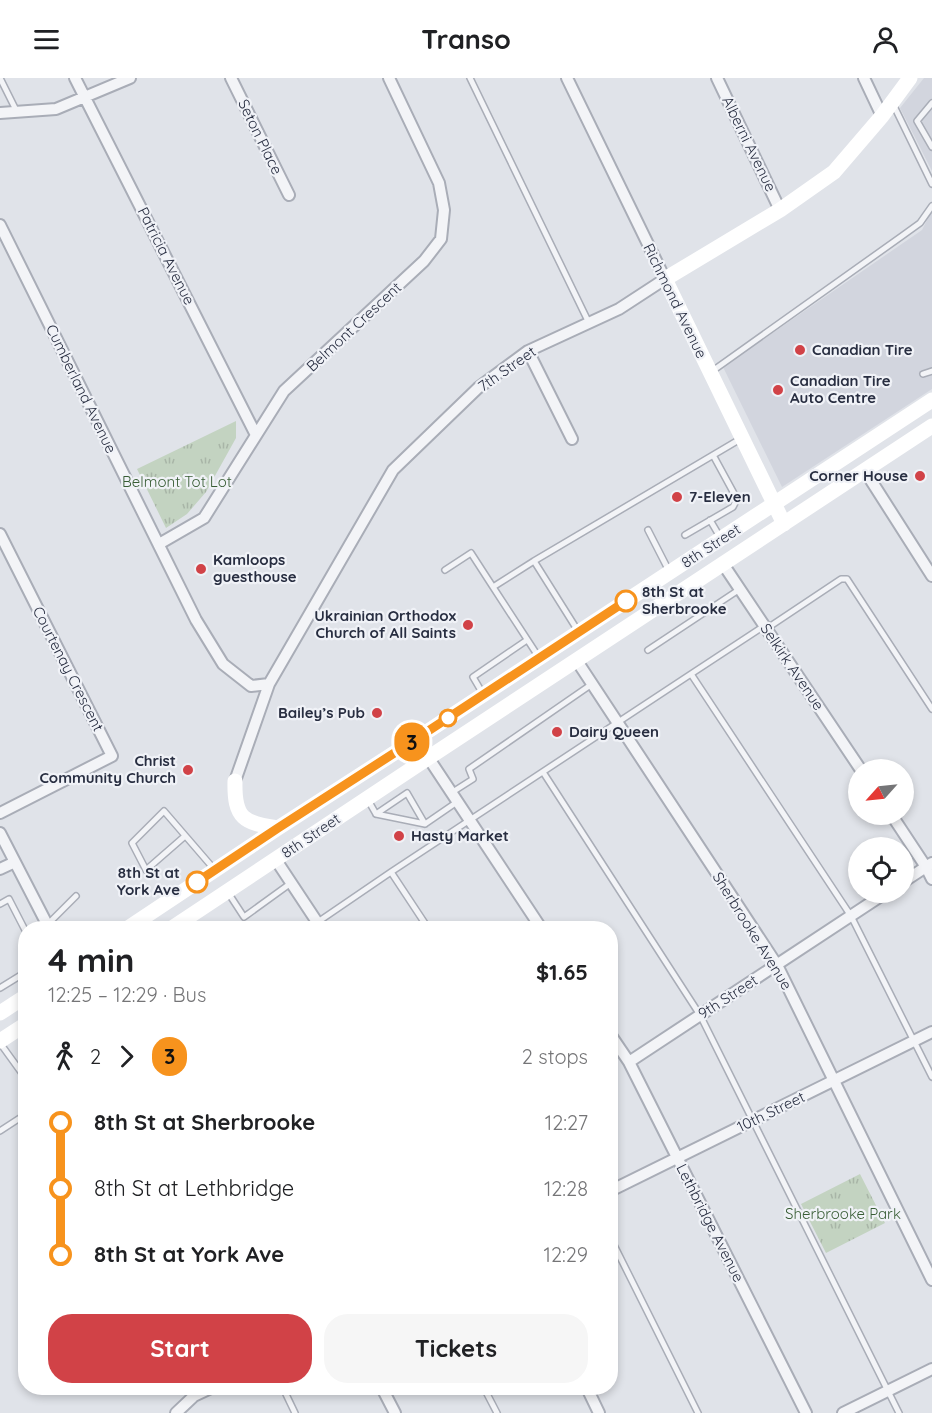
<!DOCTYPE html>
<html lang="en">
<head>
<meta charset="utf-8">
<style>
  :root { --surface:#fff; --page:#f6f6f6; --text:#202124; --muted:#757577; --accent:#d14247 }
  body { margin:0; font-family:Quicksand,sans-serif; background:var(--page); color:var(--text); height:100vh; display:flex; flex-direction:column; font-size:22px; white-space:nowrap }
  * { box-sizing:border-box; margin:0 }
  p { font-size:20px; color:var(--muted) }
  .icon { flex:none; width:33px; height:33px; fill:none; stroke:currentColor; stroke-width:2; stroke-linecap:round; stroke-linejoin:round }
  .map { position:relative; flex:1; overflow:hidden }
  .details { position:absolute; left:18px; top:843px; width:600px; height:474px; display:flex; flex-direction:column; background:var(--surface); border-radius:24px; box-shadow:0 3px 9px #0003 }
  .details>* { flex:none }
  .badge { padding:0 12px; border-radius:20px; font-size:21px; line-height:39px }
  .needle { width:39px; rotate:243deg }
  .buttons { position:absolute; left:848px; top:681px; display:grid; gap:12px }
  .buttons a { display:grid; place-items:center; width:66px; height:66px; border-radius:50%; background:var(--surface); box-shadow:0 3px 9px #0003; font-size:30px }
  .map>.badge { position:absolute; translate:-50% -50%; box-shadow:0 0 0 3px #fff }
  .legs { display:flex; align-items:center; gap:9px; height:66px; padding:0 30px; font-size:20px }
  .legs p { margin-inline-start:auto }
  .head { display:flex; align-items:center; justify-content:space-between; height:102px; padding:0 30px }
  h1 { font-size:33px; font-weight:700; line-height:45px }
  .button { display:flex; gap:12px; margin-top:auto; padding:12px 30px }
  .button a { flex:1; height:69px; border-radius:24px; background:var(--accent); color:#fff; font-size:24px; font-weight:700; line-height:69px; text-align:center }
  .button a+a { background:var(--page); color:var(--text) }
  ul { padding:0 30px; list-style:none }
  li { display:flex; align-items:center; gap:21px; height:66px; font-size:22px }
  li i { display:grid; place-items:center; width:9px; height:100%; margin:0 8px; background:currentColor }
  li i::after { content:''; width:15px; height:15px; margin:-8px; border:4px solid; border-radius:50%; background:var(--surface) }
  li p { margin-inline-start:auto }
  li:first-child i { background:linear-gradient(#0000 50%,currentColor 0) }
  li:last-child i { background:linear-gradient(currentColor 50%,#0000 0) }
  header { display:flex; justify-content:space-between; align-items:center; height:78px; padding:0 30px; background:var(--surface); font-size:27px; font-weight:700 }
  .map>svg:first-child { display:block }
  .built { fill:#d2d5de }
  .park { fill:url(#park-tufts) }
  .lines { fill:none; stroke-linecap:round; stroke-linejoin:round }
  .lane-casing { stroke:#a9adb7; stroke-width:8 }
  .street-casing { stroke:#a9adb7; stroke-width:14 }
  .lane { stroke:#f3f4f7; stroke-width:5 }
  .street { stroke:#f3f4f7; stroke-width:10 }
  .secondary { stroke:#fff; stroke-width:15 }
  .line-1-casing { stroke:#fff; stroke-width:14 }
  .line-1 { stroke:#f7931d; stroke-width:9 }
  .poi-dot { fill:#d14247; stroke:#f0f2f7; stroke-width:2 }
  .stop-1-dot { fill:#fff; stroke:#f7931d; stroke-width:3 }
  .labels { text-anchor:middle; stroke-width:4.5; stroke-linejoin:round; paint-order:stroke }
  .street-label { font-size:15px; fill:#282e41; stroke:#f0f2f7 }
  .poi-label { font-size:15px; font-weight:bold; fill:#282e41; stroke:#f0f2f7; text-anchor:start }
  .park-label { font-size:15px; fill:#385d35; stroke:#f0f2f7 }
  .stop-label { font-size:15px; font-weight:bold; fill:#282e41; stroke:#f0f2f7; text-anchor:start }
</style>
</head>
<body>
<header><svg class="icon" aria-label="menu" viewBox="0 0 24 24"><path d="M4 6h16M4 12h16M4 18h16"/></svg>Transo<svg class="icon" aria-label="person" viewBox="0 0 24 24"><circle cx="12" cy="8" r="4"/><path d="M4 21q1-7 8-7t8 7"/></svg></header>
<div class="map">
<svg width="932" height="1335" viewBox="0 0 932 1335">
  <defs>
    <pattern id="park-tufts" width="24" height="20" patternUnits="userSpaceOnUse" patternTransform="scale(1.5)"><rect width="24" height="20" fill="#c3d3c1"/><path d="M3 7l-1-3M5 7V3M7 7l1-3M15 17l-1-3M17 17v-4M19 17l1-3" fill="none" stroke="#a8b5a7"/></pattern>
  </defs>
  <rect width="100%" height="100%" fill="#e0e3e9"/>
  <path class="built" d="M924 0H932V93L900 30Z
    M932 132V311L782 409 723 289 922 152Z"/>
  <path class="park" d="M236 343V360L206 414 187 436 166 450 137 391Z
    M860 1096 885 1145 826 1175 801 1126Z"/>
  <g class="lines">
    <g class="lane-casing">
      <path id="lane" d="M0 0 17 34
        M470 0 589 245
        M932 25 917 43 932 69
        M893 26 932 106
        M711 294 902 158 920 145 932 128
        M923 296 932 293
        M710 442 720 459
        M648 452 669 493
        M685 457 733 429 737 421 713 377
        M534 483 742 360
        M445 492 471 475 493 509 534 483 578 553
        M493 509 538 578
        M766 551 841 501H847L932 631
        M648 572 740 511
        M691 596 764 548
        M483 616 473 599 527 562
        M543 694 700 937 899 1335
        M451 715 473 701 469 691 592 606
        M368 722 376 736 407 715 425 746 457 724
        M376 736 425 746
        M185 758 146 792 132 765 164 733 214 791
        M391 794 428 850
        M229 816 244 839 291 805
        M0 826 9 821 26 854
        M47 847 76 818
        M309 850 391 794 691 596 851 838 932 999
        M0 910 26 894
        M0 965 26 1001
        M0 1053 26 1036
        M610 1159 698 1335
        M283 1310 295 1335
        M484 1310 497 1335"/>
    </g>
    <g class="street-casing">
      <path id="street" d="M75 0 256 357
        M231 0 289 117
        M717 0 780 132
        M864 0 882 38
        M0 35 56 31 130 0
        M0 147 196 542 223 586 251 608 269 606
        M528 273 572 361
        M865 393 932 498
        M0 456 112 678 0 735
        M159 466 204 440 284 313 424 183 441 161 444 132 439 105 389 0
        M723 486 861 692
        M577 583 777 887 932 1202
        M416 661 541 850
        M235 703 269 606 393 392 478 310 528 273 619 231 665 201 567 0
        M891 736 926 789 932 801
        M0 755 49 850
        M276 782 321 850
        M0 791 15 784
        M903 804 932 785
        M610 956 629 984 806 1335
        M629 984 887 814
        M610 1113 932 954
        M382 1310 395 1335
        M587 1310 599 1335
        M176 1335 194 1318 211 1310
        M843 1335 932 1291"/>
    </g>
    <use href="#lane" class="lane"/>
    <use href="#street" class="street"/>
    <path class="secondary" d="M784 446 665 201 780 132 834 94 882 38 910 0
      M235 703C234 741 244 745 278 750
      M128 850 278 750 416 661 932 322
      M172 850 428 680 932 348
      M0 935 26 918
      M0 963 26 946"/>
  </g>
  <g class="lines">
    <g class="line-1-casing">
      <path id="line-1" d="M197 804 278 750 416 661 626 523"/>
    </g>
    <use href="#line-1" class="line-1"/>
  </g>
  <g class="poi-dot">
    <circle cx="800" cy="272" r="6"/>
    <circle cx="778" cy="312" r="6"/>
    <circle cx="920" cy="398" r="6"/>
    <circle cx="677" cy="419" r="6"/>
    <circle cx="201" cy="491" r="6"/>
    <circle cx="468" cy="547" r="6"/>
    <circle cx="377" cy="635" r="6"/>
    <circle cx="557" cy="654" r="6"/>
    <circle cx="188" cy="692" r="6"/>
    <circle cx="399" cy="758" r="6"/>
  </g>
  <g class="stop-1-dot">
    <circle cx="626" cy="523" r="10"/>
    <circle cx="448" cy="640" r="8"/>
    <circle cx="197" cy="804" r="10"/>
  </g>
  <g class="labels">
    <g class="street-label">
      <text transform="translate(260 59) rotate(64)" y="5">Seton Place</text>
      <text transform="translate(749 66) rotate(64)" y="5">Alberni Avenue</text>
      <text transform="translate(166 178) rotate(63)" y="5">Patricia Avenue</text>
      <text transform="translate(675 223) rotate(64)" y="5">Richmond Avenue</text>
      <text transform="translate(354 249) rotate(-43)" y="5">Belmont Crescent</text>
      <text transform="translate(507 291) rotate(-35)" y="5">7th Street</text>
      <text transform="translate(81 311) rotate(64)" y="5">Cumberland Avenue</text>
      <text transform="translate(711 468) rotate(-33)" y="5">8th Street</text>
      <text transform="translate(792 589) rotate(56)" y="5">Selkirk Avenue</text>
      <text transform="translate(68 591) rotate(63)" y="5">Courtenay Crescent</text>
      <text transform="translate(311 758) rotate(-34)" y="5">8th Street</text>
      <text transform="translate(752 853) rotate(58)" y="5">Sherbrooke Avenue</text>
      <text transform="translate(728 919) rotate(-33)" y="5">9th Street</text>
      <text transform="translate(771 1034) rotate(-26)" y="5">10th Street</text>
      <text transform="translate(710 1145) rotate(63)" y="5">Lethbridge Avenue</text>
    </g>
    <g class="poi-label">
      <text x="812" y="277">Canadian Tire</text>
      <text x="790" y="308">Canadian Tire<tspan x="790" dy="17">Auto Centre</tspan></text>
      <text x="908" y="403" text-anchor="end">Corner House</text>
      <text x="689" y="424">7-Eleven</text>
      <text x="213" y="487">Kamloops<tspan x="213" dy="17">guesthouse</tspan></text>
      <text x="456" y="543" text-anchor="end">Ukrainian Orthodox<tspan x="456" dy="17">Church of All Saints</tspan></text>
      <text x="365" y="640" text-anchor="end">Bailey’s Pub</text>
      <text x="569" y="659">Dairy Queen</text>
      <text x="176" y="688" text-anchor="end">Christ<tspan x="176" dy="17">Community Church</tspan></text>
      <text x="411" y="763">Hasty Market</text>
    </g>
    <g class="park-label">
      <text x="177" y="409">Belmont Tot Lot</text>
      <text x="843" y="1141">Sherbrooke Park</text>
    </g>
    <g class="stop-label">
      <text x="642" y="519">8th St at<tspan x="642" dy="17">Sherbrooke</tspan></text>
      <text x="180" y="800" text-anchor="end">8th St at<tspan x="180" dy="17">York Ave</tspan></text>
    </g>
  </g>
</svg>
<div class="buttons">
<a><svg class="needle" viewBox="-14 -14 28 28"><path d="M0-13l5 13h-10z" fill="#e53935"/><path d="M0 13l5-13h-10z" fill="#757577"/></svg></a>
<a><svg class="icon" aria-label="locate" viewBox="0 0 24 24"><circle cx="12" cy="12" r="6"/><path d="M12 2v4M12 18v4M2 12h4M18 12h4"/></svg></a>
</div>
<b class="badge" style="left:412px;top:664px;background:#f7931d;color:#111">3</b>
<section class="details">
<div class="head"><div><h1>4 min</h1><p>12:25 – 12:29 · Bus</p></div><b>$1.65</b></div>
<div class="legs"><svg class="icon" aria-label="walk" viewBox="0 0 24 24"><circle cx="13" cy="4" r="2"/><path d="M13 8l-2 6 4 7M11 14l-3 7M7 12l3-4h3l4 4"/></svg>2<svg class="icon" aria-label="forward" viewBox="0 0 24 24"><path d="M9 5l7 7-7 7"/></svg><b class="badge" style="background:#f7931d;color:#111">3</b><p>2 stops</p></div>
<ul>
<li><i style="color:#f7931d"></i><b>8th St at Sherbrooke</b><p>12:27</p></li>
<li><i style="color:#f7931d"></i><span>8th St at Lethbridge</span><p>12:28</p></li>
<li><i style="color:#f7931d"></i><b>8th St at York Ave</b><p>12:29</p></li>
</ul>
<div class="button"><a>Start</a><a>Tickets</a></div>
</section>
</div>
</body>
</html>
